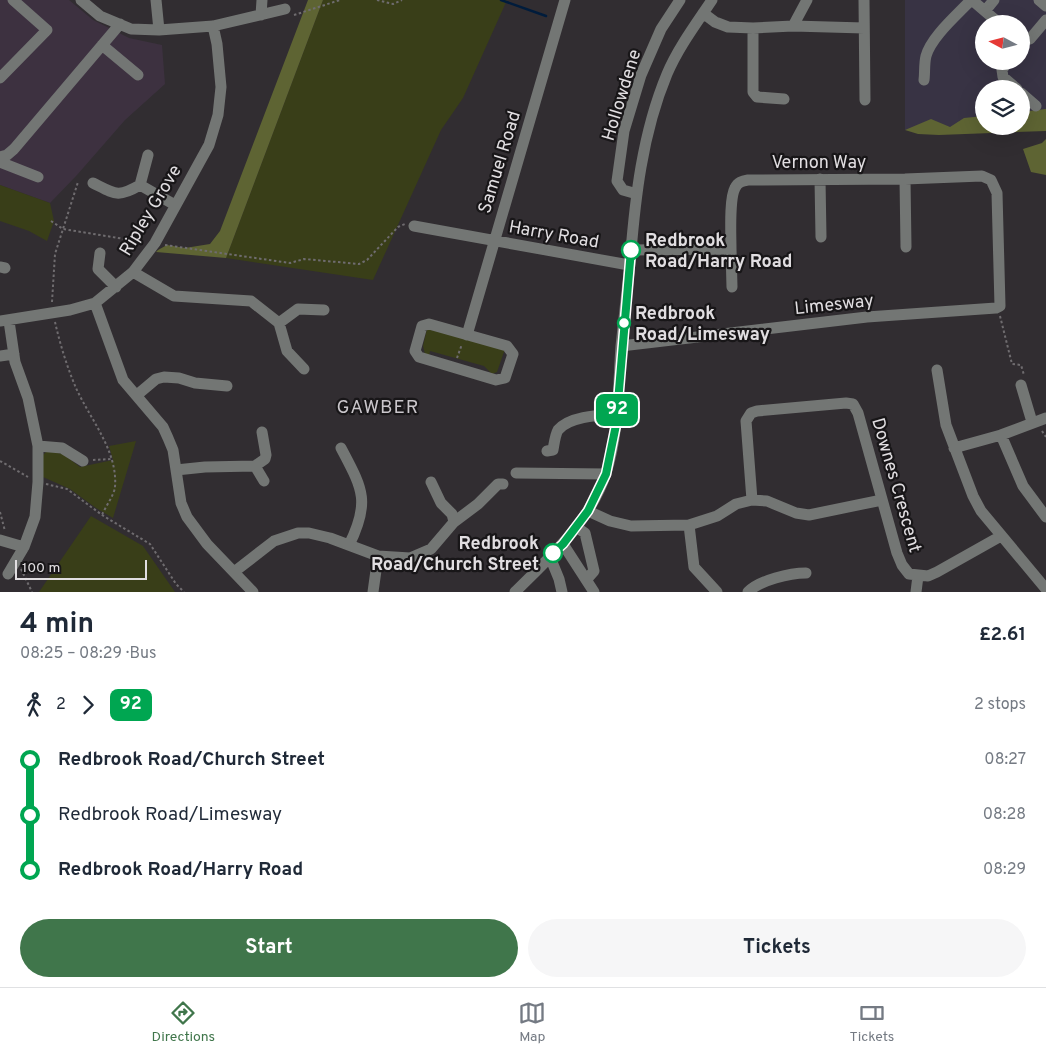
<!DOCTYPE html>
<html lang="en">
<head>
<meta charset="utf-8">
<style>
  :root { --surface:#fff; --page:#f6f6f7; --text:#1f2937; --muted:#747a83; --line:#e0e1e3; --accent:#40764b }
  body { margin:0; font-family:Overpass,sans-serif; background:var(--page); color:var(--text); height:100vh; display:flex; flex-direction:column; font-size:19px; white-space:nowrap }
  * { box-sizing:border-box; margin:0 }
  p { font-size:16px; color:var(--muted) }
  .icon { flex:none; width:28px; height:28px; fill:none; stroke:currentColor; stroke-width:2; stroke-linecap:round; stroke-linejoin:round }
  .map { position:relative; height:592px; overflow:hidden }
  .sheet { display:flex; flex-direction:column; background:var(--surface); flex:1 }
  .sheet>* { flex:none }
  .badge { padding:0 10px; border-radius:8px; font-size:18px; line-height:32px }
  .needle { width:32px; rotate:277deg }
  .fabs { position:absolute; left:975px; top:15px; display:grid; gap:10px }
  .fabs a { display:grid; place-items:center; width:55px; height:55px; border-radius:50%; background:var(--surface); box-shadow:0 5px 20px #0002; font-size:25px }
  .scale { position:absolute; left:15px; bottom:12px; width:132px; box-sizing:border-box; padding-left:5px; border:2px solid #e1dee1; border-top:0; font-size:14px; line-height:18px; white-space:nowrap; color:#e1dee1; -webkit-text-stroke:4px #181618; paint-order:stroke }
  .map>.badge { position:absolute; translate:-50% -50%; box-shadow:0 0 0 2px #fff }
  .legs { display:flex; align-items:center; gap:8px; height:55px; padding:0 20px; font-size:16px }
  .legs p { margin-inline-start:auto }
  .overview { display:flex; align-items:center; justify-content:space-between; height:85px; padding:0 20px }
  h1 { font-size:28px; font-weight:700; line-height:38px }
  .action { display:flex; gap:10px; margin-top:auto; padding:10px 20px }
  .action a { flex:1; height:58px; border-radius:30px; background:var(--accent); color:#fff; font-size:20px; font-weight:700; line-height:58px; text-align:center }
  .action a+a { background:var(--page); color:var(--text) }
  ul { padding:0 20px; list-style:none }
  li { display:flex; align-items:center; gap:18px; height:55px; font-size:19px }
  li i { display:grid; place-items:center; width:8px; height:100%; margin:0 6px; background:currentColor }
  li i::after { content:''; width:12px; height:12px; margin:-6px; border:4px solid; border-radius:50%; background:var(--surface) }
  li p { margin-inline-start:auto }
  li:first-child i { background:linear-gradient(#0000 50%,currentColor 0) }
  li:last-child i { background:linear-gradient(currentColor 50%,#0000 0) }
  .tabs { display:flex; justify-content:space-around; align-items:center; height:70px; border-top:1px solid var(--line); background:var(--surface); font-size:14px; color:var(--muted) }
  .tabs a { display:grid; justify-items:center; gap:2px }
  .tabs .current { color:var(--accent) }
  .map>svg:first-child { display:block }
  .commercial { fill:#3d3140 }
  .medical { fill:#383344; fill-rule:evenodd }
  .green { fill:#393e18 }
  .forest { fill:#5e6433 }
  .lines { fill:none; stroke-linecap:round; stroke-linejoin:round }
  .stream { stroke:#001c3c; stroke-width:2.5 }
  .path { stroke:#6f6c6f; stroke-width:2; stroke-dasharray:2.5 2.5; stroke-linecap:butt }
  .minor { stroke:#737674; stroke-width:11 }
  .line-1-casing { stroke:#fff; stroke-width:11 }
  .line-1 { stroke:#00a651; stroke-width:8 }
  .stop-1-dot { fill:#fff; stroke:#00a651; stroke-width:2.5 }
  .labels { text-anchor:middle; stroke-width:4.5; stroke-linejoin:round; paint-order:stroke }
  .street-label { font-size:18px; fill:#e1dee1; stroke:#181618 }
  .stop-label { font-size:18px; font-weight:bold; fill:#e1dee1; stroke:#181618; text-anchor:start }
  .neighbourhood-label { font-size:19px; letter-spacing:1px; fill:#cac6cb; stroke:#181618 }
</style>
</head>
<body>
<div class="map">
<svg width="1046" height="592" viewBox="0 0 1046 592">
  <rect width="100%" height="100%" fill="#312d31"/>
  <path class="commercial" d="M0 0H69L93 20 129 38 162 45 165 84 125 120 77 175 50 203 0 185Z"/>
  <path class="medical" d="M905 0H1046V124L1021 126V89H984V126L905 130ZM984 24H1021V61H984Z"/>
  <path class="green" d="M323 0H507L463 98 441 130 373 280 226 258Z
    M0 185 50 203 54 221 47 241 29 231 0 221Z
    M427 329 505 349 497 372 492 374 484 366 430 351 429 356 425 354 423 346Z
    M136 441 113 518 96 508 70 489 43 477V455L47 451 63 454 80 467 113 460 109 446Z
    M91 516 143 546 175 592H39Z"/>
  <path class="forest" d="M308 0H323L226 258 156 252 158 250 167 245 185 248 210 244 220 231Z
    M1046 109V131L939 135 918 134 905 130 931 119 950 127 964 118 984 116V126H1021V112Z
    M1046 139V175L1031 172 1023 149 1042 143Z"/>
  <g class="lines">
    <path class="stream" d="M501 0 546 16"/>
    <path class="path" d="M377 0 393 4 402 0
      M294 15 340 0
      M51 221 63 229 143 242
      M165 245 290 263 304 259 359 264 367 260 398 227 405 224
      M52 302 55 254 78 182
      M1000 316 1012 364 1021 365 1024 375
      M55 322C60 344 67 367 76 388 90 419 118 451 115 487 114 496 105 507 102 515
      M457 358 462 344
      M1042 431 1046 437
      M93 460 111 459
      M0 461 28 477
      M46 484 67 489 102 515 150 544 176 584 184 592
      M0 512 5 531
      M21 569 32 592"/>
    <path class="minor" d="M81 0 100 16 131 29 159 30 213 26 285 9
      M156 0 159 30
      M864 0 865 100
      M972 0 1000 24
      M1039 0 1046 6
      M985 11 994 0
      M703 13 715 22 728 27 753 28 793 26 864 28
      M261 15 262 0
      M793 26 807 0
      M753 28V92L757 97 784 99
      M1021 40 1030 39 1046 20
      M102 45 138 75
      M1008 61 1002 70 1003 77 1017 89
      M0 78 47 30 13 0
      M924 80C925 73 924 64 926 56 931 37 957 15 971 0
      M1021 93 1036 106
      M0 157 7 155 14 149 120 24
      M0 162 38 177
      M820 179 821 237
      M905 179 906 247
      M93 183C115 194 118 198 140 185L175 205
      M140 185 148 155
      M637 194 623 190 617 181 624 131 641 75 661 29 680 0
      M414 226 629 265
      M731 249 732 287
      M100 253 98 269 116 287
      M0 267 5 268
      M133 272 174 296 251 301 279 323 287 351 304 369
      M95 303 123 380 163 427 168 438 173 450 181 503 187 517 207 544 253 592
      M0 321 70 310 95 303 133 272 155 243 209 145 218 115 221 87 217 44 213 26
      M279 323 298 309 324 310
      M429 324 507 346 513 354 505 378 496 380 419 357 415 351 422 326Z
      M467 335 565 0
      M621 346 867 317 996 308 1000 306 997 193 991 180 982 176 905 179 748 180C742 181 738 182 735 188 729 199 731 234 731 249L631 250
      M0 356 14 354
      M937 370 946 425 973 496 981 511 1046 589
      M1021 385 1032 422
      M137 395 156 379 164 377 179 378 195 383 227 386
      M1001 435 1023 486 1046 517
      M38 446 62 448 83 461
      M341 448C362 488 371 501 349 545
      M954 448 1001 435 1046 418
      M547 451 553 450C554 445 555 435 558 430 569 416 600 415 616 414
      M255 466 264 481
      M176 470 205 467 255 466 265 459 266 455 262 432
      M516 473 606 474
      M752 500 746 421 751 413 757 411 846 403 853 404 858 413 897 553 902 565 909 574 928 576 937 572 1001 536
      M588 511 610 521 631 526 689 525 717 516 736 504 752 500 767 501 796 513 809 515 882 500
      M454 522 478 504 498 484H503
      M689 525 694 567 717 592
      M576 527 585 533 594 571 586 580
      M0 540 24 547
      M563 544 594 592
      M550 557 559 579 562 592
      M234 572 274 541 298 533H309L330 538 378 556 410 558 431 549 454 522 452 514 441 503 431 482
      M8 574 24 547 35 517 38 482V446L28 398 15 362 9 321
      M373 592 378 556
      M515 592C550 557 590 522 606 473 619 433 618 388 621 346 624 318 627 291 630 263 635 199 642 134 667 74 678 48 696 24 712 0
      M748 592C760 580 790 573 806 573
      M916 592 918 576"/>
  </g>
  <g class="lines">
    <g class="line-1-casing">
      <path id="line-1" d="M553 553 563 544 588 511 606 474 616 425 631 250"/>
    </g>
    <use href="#line-1" class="line-1"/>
  </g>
  <g class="stop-1-dot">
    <circle cx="631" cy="250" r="9"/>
    <circle cx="624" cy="323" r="6"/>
    <circle cx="553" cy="553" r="9"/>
  </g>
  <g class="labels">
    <g class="street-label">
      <text transform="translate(621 95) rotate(-73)" y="6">Hollowdene</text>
      <text transform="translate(499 162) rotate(-73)" y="6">Samuel Road</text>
      <text x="819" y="168">Vernon Way</text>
      <text transform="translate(150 210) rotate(-59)" y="6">Ripley Grove</text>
      <text transform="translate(554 234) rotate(10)" y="6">Harry Road</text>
      <text transform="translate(834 304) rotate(-6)" y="6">Limesway</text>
      <text transform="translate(897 485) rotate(74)" y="6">Downes Crescent</text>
    </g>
    <g class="stop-label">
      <text x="645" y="246">Redbrook<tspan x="645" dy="21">Road/Harry Road</tspan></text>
      <text x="635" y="319">Redbrook<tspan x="635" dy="21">Road/Limesway</tspan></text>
      <text x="539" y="549" text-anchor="end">Redbrook<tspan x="539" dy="21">Road/Church Street</tspan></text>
    </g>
    <g class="neighbourhood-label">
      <text x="378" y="413">GAWBER</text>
    </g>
  </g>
</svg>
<div class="fabs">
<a><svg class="needle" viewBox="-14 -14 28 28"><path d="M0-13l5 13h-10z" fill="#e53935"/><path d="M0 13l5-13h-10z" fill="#747a83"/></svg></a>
<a><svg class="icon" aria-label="layers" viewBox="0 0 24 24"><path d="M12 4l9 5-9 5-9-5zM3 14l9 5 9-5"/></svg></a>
</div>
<div class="scale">100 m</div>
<b class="badge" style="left:617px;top:410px;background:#00a651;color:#fff">92</b>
</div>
<section class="sheet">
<div class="overview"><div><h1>4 min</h1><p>08:25 – 08:29 · Bus</p></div><b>£2.61</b></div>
<div class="legs"><svg class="icon" aria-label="walk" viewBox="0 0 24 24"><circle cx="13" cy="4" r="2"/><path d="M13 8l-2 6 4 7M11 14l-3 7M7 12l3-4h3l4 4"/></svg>2<svg class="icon" aria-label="forward" viewBox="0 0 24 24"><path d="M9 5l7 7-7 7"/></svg><b class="badge" style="background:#00a651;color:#fff">92</b><p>2 stops</p></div>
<ul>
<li><i style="color:#00a651"></i><b>Redbrook Road/Church Street</b><p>08:27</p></li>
<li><i style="color:#00a651"></i><span>Redbrook Road/Limesway</span><p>08:28</p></li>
<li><i style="color:#00a651"></i><b>Redbrook Road/Harry Road</b><p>08:29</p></li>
</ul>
<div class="action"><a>Start</a><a>Tickets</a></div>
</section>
<nav class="tabs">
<a class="current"><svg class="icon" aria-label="directions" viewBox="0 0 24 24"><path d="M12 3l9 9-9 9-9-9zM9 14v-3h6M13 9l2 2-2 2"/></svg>Directions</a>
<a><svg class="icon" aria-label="map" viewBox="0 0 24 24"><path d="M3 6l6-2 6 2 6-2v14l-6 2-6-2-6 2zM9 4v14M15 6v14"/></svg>Map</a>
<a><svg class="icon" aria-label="tickets" viewBox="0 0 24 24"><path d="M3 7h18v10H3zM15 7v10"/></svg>Tickets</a>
</nav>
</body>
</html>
